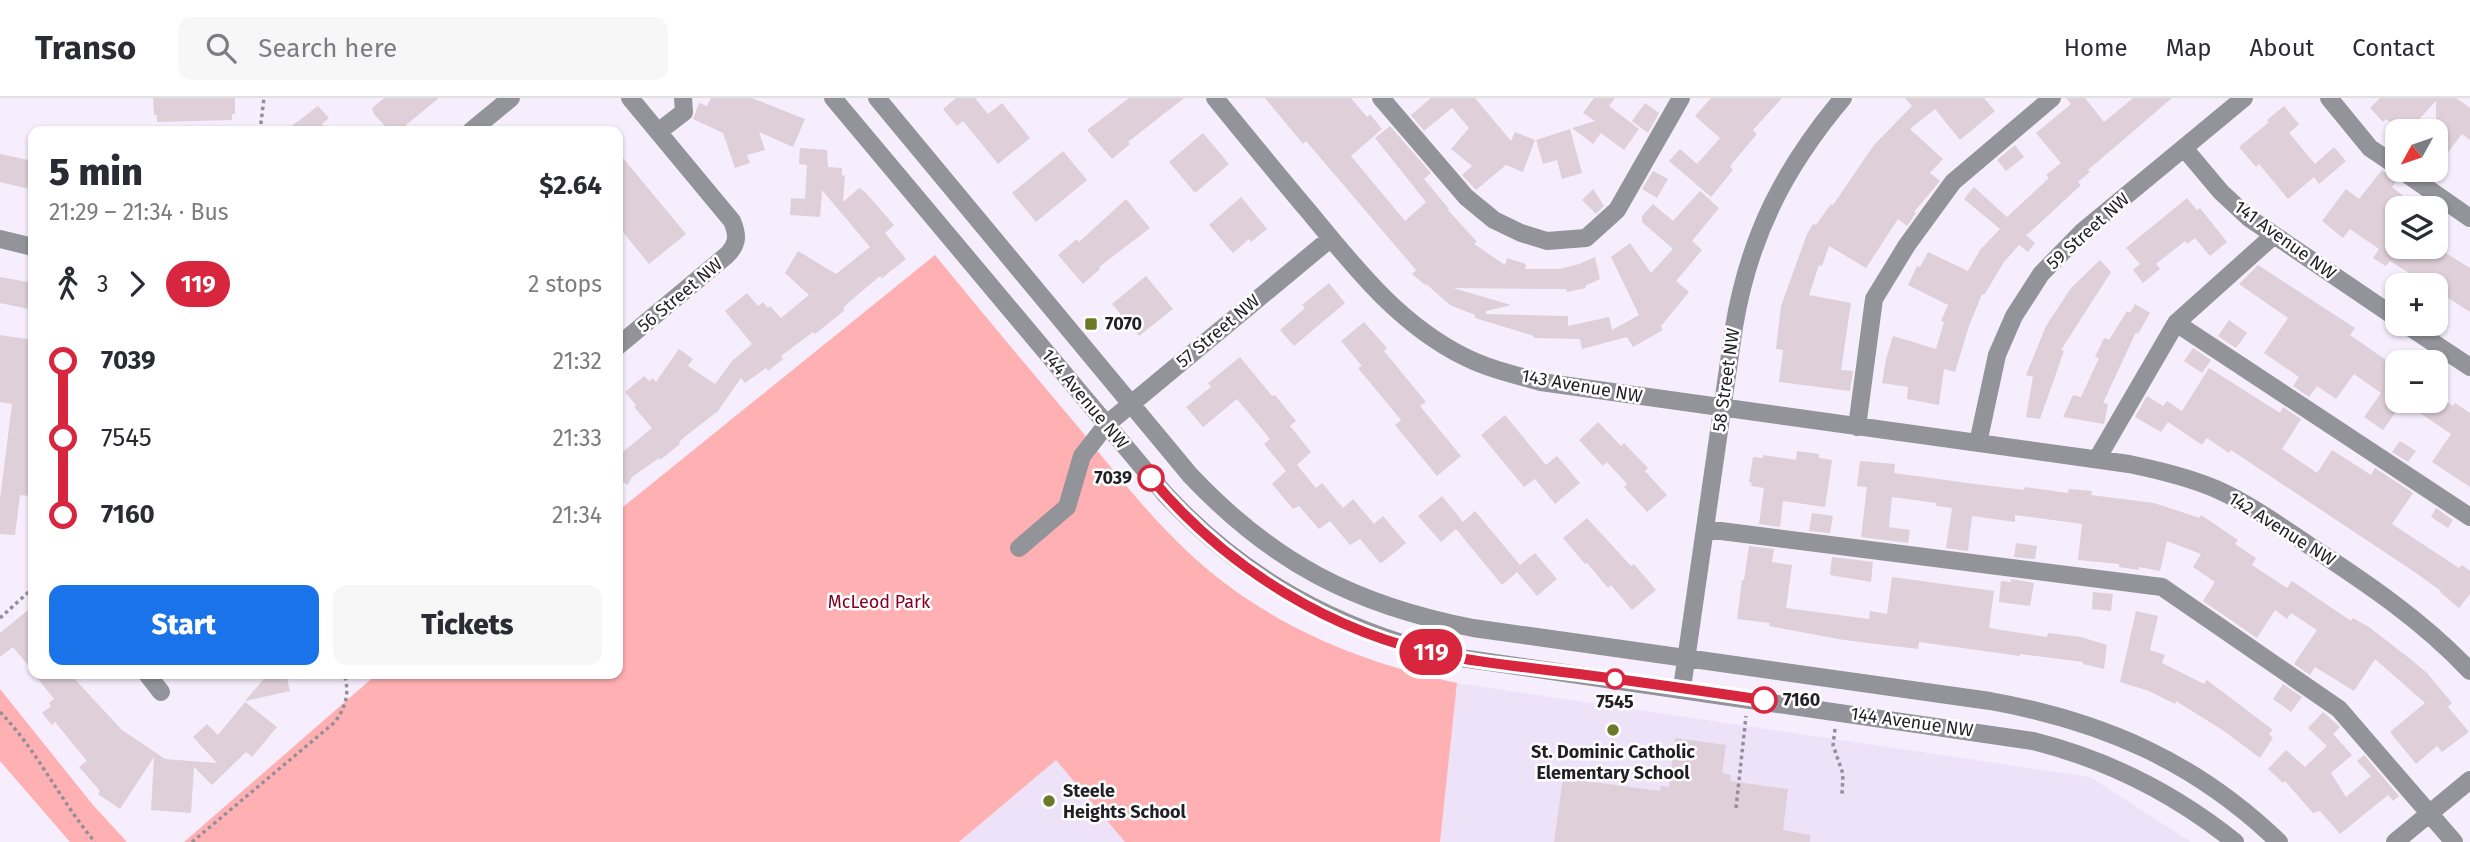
<!DOCTYPE html>
<html lang="en">
<head>
<meta charset="utf-8">
<style>
  :root { --surface:#fff; --page:#f7f7f7; --text:#2b2b33; --muted:#7c7c81; --line:#e1e1e2; --accent:#1a73e8 }
  body { margin:0; font-family:"Fira Sans",sans-serif; background:var(--page); color:var(--text); height:100vh; display:flex; flex-direction:column; font-size:26px; white-space:nowrap }
  * { box-sizing:border-box; margin:0 }
  p { font-size:23px; color:var(--muted) }
  .icon { flex:none; width:38px; height:38px; fill:none; stroke:currentColor; stroke-width:2; stroke-linecap:round; stroke-linejoin:round }
  .map { position:relative; flex:1; overflow:hidden }
  .details { position:absolute; left:28px; top:28px; width:595px; height:553px; display:flex; flex-direction:column; background:var(--surface); border-radius:14px; box-shadow:0 2px 5px #0004 }
  .details>* { flex:none }
  .badge { padding:0 14px; border-radius:23px; font-size:24px; line-height:46px }
  .needle { width:46px; rotate:230deg }
  .buttons { position:absolute; left:2385px; top:21px; display:grid; gap:14px }
  .buttons a { display:grid; place-items:center; width:63px; height:63px; border-radius:14px; background:var(--surface); box-shadow:0 2px 5px #0004; font-size:35px }
  .map>.badge { position:absolute; translate:-50% -50%; box-shadow:0 0 0 4px #fff }
  .legs { display:flex; align-items:center; gap:10px; height:77px; padding:0 21px; font-size:23px }
  .legs p { margin-inline-start:auto }
  .headline { display:flex; align-items:center; justify-content:space-between; height:119px; padding:0 21px }
  h1 { font-size:38px; font-weight:800; line-height:52px }
  .action { display:flex; gap:14px; margin-top:auto; padding:14px 21px }
  .action a { flex:1; height:80px; border-radius:14px; background:var(--accent); color:#fff; font-size:28px; font-weight:800; line-height:80px; text-align:center }
  .action a+a { background:var(--page); color:var(--text) }
  ul { padding:0 21px; list-style:none }
  li { display:flex; align-items:center; gap:24px; height:77px; font-size:26px }
  li i { display:grid; place-items:center; width:10px; height:100%; margin:0 9px; background:currentColor }
  li i::after { content:''; width:18px; height:18px; margin:-9px; border:5px solid; border-radius:50%; background:var(--surface) }
  li p { margin-inline-start:auto }
  li:first-child i { background:linear-gradient(#0000 50%,currentColor 0) }
  li:last-child i { background:linear-gradient(currentColor 50%,#0000 0) }
  header { display:flex; align-items:center; gap:42px; box-sizing:border-box; height:98px; padding:0 35px; background:var(--surface); border-bottom:2px solid var(--line) }
  header strong { font-size:33px }
  nav { display:flex; gap:38px; margin-inline-start:auto; font-size:24px }
  .search { width:490px; height:63px; background:var(--page); display:flex; align-items:center; gap:18px; box-sizing:border-box; padding:0 24px; border-radius:14px; color:var(--muted); font-size:26px }
  .map>svg:first-child { display:block }
  .built { fill:#eee2f8 }
  .green { fill:#ffb0b2 }
  .building { fill:#dfcfd8 }
  .lines { fill:none; stroke-linecap:round; stroke-linejoin:round }
  .path { stroke:#948e99; stroke-width:3.5; stroke-dasharray:3.5 3.5; stroke-linecap:butt }
  .minor { stroke:#92949a; stroke-width:18 }
  .line-1-casing { stroke:#fff; stroke-width:16 }
  .line-1 { stroke:#d7263d; stroke-width:10 }
  .poi-dot { fill:#6b7a28; stroke:#fff; stroke-width:2.5 }
  .stop-1-dot { fill:#fff; stroke:#d7263d; stroke-width:3.5 }
  .labels { text-anchor:middle; stroke-width:5; stroke-linejoin:round; paint-order:stroke }
  .street-label { font-size:18px; fill:#221f24; stroke:#fff }
  .poi-label { font-size:18px; font-weight:bold; fill:#221f24; stroke:#fff; text-anchor:start }
  .stop-label { font-size:18px; font-weight:bold; fill:#221f24; stroke:#fff; text-anchor:end }
  .park-label { font-size:18px; fill:#850024; stroke:#fff }
</style>
</head>
<body>
<header>
<strong>Transo</strong>
<div class="search"><svg class="icon" aria-label="search" viewBox="0 0 24 24"><circle cx="10" cy="10" r="6"/><path d="M15 15l6 6"/></svg>Search here</div>
<nav><a>Home</a><a>Map</a><a>About</a><a>Contact</a></nav>
</header>
<div class="map">
<svg width="2470" height="744" viewBox="0 0 2470 744">
  <rect width="100%" height="100%" fill="#f6eefd"/>
  <path class="built" d="M1457 585 2090 679 2191 744H1440Z
    M1056 661 1125 744H959Z"/>
  <path class="green" d="M935 157C984 217 1034 277 1084 336 1130 393 1174 449 1234 492 1301 540 1377 568 1457 585L1440 744H1125L1056 662 959 744H184L377 576H618V413Z
    M0 591 93 707 127 744H70L0 663Z"/>
  <path class="building" d="M153 0H235V16H232V22L157 24V17H154Z
    M384 0H439L406 27 411 33H389L374 16 372 10Z
    M711 0H752L805 21 793 49 759 34 765 52 747 57 750 65 735 70 723 35 693 21 699 5 707 8Z
    M956 0H975L988 16 1002 5 1030 40 998 66 963 23 957 28 943 11Z
    M1129 0H1184L1128 44 1130 46 1112 61 1087 32Z
    M1265 0H1351L1367 19 1370 16 1382 31 1351 58 1405 123 1426 104 1375 40 1390 28 1431 75 1424 81 1449 111 1448 112 1477 144 1474 146 1505 167 1507 160 1526 166 1525 171H1559L1579 166 1595 159 1600 181 1585 188 1586 190 1567 194 1566 191 1453 190 1511 207 1486 213V216L1568 218V228L1609 219 1612 232 1639 217 1611 159 1630 145 1651 175 1673 151 1642 124V118L1653 106 1673 123 1700 93 1719 110 1692 143 1702 152 1676 183 1689 194 1661 228 1663 232 1633 249 1627 239 1582 251 1580 241 1534 240V238L1475 220V217L1450 207 1426 186 1425 187 1412 176 1416 172 1306 43 1303 46Z
    M1431 0H1475L1511 43 1515 34 1535 42 1523 74 1506 67 1476 92 1462 77 1472 68 1451 51 1469 30 1452 10 1424 33 1411 17Z
    M1594 0H1615L1609 8 1639 31 1624 52 1601 35 1593 46 1572 30 1595 23 1583 15Z
    M1711 0H1782L1753 32 1757 36 1730 68 1733 72 1711 99 1669 63 1680 51 1697 66 1720 40 1695 18Z
    M1905 0H1984L1995 13 1960 42 1935 11 1910 31 1943 61 1930 75 1940 83 1914 114 1916 115 1907 128 1898 121 1866 170 1829 148 1822 168 1819 167 1809 197 1851 205 1841 272 1853 273 1850 293 1779 284 1783 252 1776 251 1781 208 1807 136 1813 126 1816 127 1831 106 1833 107 1874 47 1912 8Z
    M2066 0H2085L2104 24 2133 0H2172L2088 72 2090 74 2078 84 2081 87 2028 136 2026 137 2035 145 2028 154 2019 147 2004 164 1984 197 1982 196 1969 228 1955 274 1944 271 1939 307 1907 301 1908 289 1882 285 1886 261 1893 238 1936 251 1944 224 1941 223 1948 207 1908 187 1917 168 1920 169 1928 154 1968 173 1980 152 2000 131 1964 101 1974 89 2007 119 2049 80 2046 77 2061 65 2036 35 2071 6Z
    M2380 0H2456L2470 10V42L2462 36 2436 70V3L2408 33H2400L2386 21 2383 24 2370 10Z
    M1645 5 1659 15 1648 35 1632 23Z
    M318 8 329 20 322 26 328 33H285Z
    M2284 8 2299 26 2289 35 2315 66 2334 49 2346 63 2319 86 2314 79 2288 101 2259 66 2256 69 2239 49 2269 24 2267 22Z
    M1570 31 1582 75 1562 81 1557 62 1543 66 1536 42Z
    M1203 35 1229 66 1195 95 1169 64Z
    M2015 47 2024 59 2006 73 1997 62Z
    M800 50 827 52 828 69 842 70V77L845 78 843 104 859 90 865 94 894 127 885 135 906 161 882 180 880 178 849 204 843 210 845 212 815 236 813 234 781 258 783 261 768 273 766 270 745 285 741 280 718 313 687 337 679 344 680 346 660 362 659 360 632 379 628 387 618 381V358L652 330 634 309 636 307 625 294 644 278 649 283 653 280 656 284 679 251 693 261 688 268 715 286 732 263 752 246 725 213 747 195 758 208 763 204 768 210 770 208 781 220 809 197 785 175 798 153 836 176 870 149 822 92 820 119 790 117 791 100 805 101 807 67 799 66Z
    M1063 53 1087 82 1036 124 1012 95Z
    M618 54 686 136 649 166 618 128Z
    M0 56 33 63V92L0 84Z
    M2382 72 2397 83 2392 89 2418 110H2398V114L2388 127 2398 133V149H2436L2470 170V214L2436 192V187H2428L2390 163 2386 168 2373 160 2379 151 2350 131 2343 140 2322 123 2346 91 2359 101Z
    M1653 73 1668 81 1657 100 1642 91Z
    M1593 91 1604 108 1596 116 1582 102Z
    M1241 99 1267 131 1251 144 1249 141 1233 155 1209 127Z
    M2187 100 2197 112 2200 110 2227 144 2210 158 2195 140 2187 146 2185 143 2156 166 2160 171 2143 185 2133 172 2140 166 2126 150Z
    M1126 101 1150 130 1099 169 1100 171 1083 186 1058 157 1077 141 1079 144Z
    M2100 162 2111 174 2061 252 2064 253 2040 321 2026 319 2033 279 2026 277 2046 228 2071 190Z
    M2258 167 2355 230 2350 237 2386 262 2387 260 2398 267V311L2383 332 2364 319 2381 295 2354 276 2336 301 2317 288 2309 299 2293 288 2299 279 2264 255 2288 220 2239 186Z
    M1146 178 1173 211 1139 238 1112 206Z
    M0 179 33 185V212L0 205Z
    M1329 185 1345 205 1294 248 1280 232 1305 210 1302 207Z
    M2135 206 2150 215 2138 236 2136 234 2103 305 2108 306 2104 326 2063 319 2073 297 2081 299 2099 260 2095 259 2104 240 2109 242 2127 213 2130 215Z
    M2229 222 2247 235 2236 250 2218 238Z
    M1364 224 1387 250 1384 253 1426 304 1420 308 1461 358 1437 378 1395 327 1401 322 1358 270 1362 268 1341 243Z
    M0 237 33 242V371L29 398 20 397 15 437 0 436V401L12 306 0 304Z
    M2193 250 2211 262 2202 275 2184 263Z
    M1240 259 1272 298 1275 297 1296 323 1290 328 1311 354 1297 367 1316 390 1322 385 1343 410 1353 401 1374 426 1383 418 1406 445 1383 464 1380 465 1360 441 1350 447 1330 423 1319 431 1299 408 1293 411 1272 386 1286 373 1264 346 1270 341 1237 301 1203 329 1186 309 1211 289 1208 285Z
    M2209 270 2280 315 2283 309 2301 321 2282 351 2317 375 2332 352 2371 377 2375 370 2413 395 2392 426 2459 470 2462 467 2470 473V496L2459 510 2440 494 2441 493 2416 475 2231 352 2229 355 2207 340 2202 347 2168 324 2161 334 2135 319 2147 298 2163 308 2167 303 2182 313Z
    M2436 296 2453 308 2455 305 2470 315V389L2432 364 2451 336 2402 303H2436Z
    M1505 317 1546 367 1557 358 1580 385 1555 406 1535 381 1524 389 1481 337Z
    M1598 324 1621 348 1624 345 1648 370 1645 373 1667 397 1647 414 1624 389 1627 386 1607 364 1603 368 1579 342Z
    M2400 343 2416 353 2408 364 2392 354Z
    M1797 353 1819 356V360L1832 362 1825 409 1783 403 1780 429 1759 426 1764 390 1751 388 1752 385 1749 384 1753 359 1763 360V357L1796 362Z
    M1860 363 1895 366 1894 375 1967 385 2024 392 2025 389 2068 395 2069 391 2092 393 2091 397 2154 405 2200 420 2201 417 2238 442 2235 446 2256 460 2252 467 2287 490 2292 483 2351 523 2353 520 2369 529 2409 560 2427 575 2452 605 2448 609 2469 634 2442 654 2437 648 2416 666 2390 634 2425 605 2375 561 2354 593 2315 569 2310 577 2294 566 2317 532 2291 515 2287 521 2275 512 2257 540 2203 503 2215 484 2193 469 2201 456 2167 443 2160 473 2139 469V472L2119 469V466L2078 462 2082 426 2015 417V424L1972 418 1968 453 1946 450 1952 410 1936 408V405L1892 399 1889 429 1910 432 1908 445 1861 439 1867 389 1857 388Z
    M1442 398 1463 424 1475 413 1520 467 1535 455 1557 481 1537 498 1517 474 1502 487 1456 431 1441 444 1418 418Z
    M2436 410 2453 422 2448 430 2431 419Z
    M1812 415 1833 418 1830 435 1809 433Z
    M1587 420 1631 468 1634 466 1656 492 1632 512 1611 487 1608 490 1587 465 1585 466 1563 440Z
    M2016 445 2037 448 2035 461 2014 459Z
    M1749 448 1774 451 1772 464 1792 467 1786 510 1869 521 1870 513 1887 516 1892 479 1994 493 1989 530 2047 539 2048 535 2081 539 2107 547 2104 571 2083 566V564L2020 556V558L1919 544 1918 551 1844 542 1769 528 1770 525 1737 521 1742 482H1744Z
    M1832 459 1873 464 1871 484 1830 477Z
    M2011 481 2034 485 2030 508 1999 504 2001 483 2011 484Z
    M2093 494 2113 496 2111 513 2092 511Z
    M33 508V573L13 549 0 559V535Z
    M2136 513 2158 518 2150 552 2165 557 2162 565 2204 586 2207 582 2273 632 2269 636 2273 640 2260 660 2224 633 2176 603 2175 606 2149 593 2120 584Z
    M34 576H70L122 632 165 661 217 665 193 639 207 626 218 637 245 604 277 629 252 659 246 654 212 687 194 669 191 715 151 712 154 659 120 711 98 696 100 693 79 669 87 663 55 624 52 627 42 615 51 608 49 605 54 601Z
    M268 576H286L290 593 245 603Z
    M2283 586 2302 599 2291 614 2273 601Z
    M2323 614 2340 629 2333 636 2352 657 2331 675 2346 699 2371 678 2357 663 2364 657 2399 698 2393 703 2388 697 2340 736 2320 713 2313 715 2285 683 2283 685 2268 671 2286 652 2305 669 2327 648 2308 630Z
    M1675 640 1726 647 1722 675 1731 677 1730 683 1788 691 1783 732 1810 737V744H1554L1563 680 1660 693 1661 688 1669 689Z"/>
  <g class="lines">
    <path class="path" d="M260 33 264 0
      M0 520 33 490
      M0 614C38 653 60 703 95 744
      M1835 631 1833 647 1843 676 1842 697
      M1736 710 1746 618
      M192 744 335 624C346 609 350 594 344 576"/>
    <path class="minor" d="M833 0 1165 396C1244 481 1335 530 1447 558L2033 643C2109 662 2174 695 2235 744
      M877 0 1190 377C1273 465 1355 507 1473 530L1990 603C2103 623 2196 664 2279 744
      M1215 0C1246 38 1278 77 1310 115 1355 170 1400 227 1465 259 1489 271 1515 277 1541 284L2129 366C2158 372 2188 379 2216 391 2248 405 2277 426 2307 446 2365 484 2422 522 2470 573
      M1381 0 1466 99 1494 122 1521 135 1547 143 1586 140 1617 112 1681 0
      M2329 0 2370 50 2398 69
      M471 33 511 0
      M658 34 684 14 683 0
      M2184 50 2221 94 2249 120 2398 221
      M2401 72 2470 120
      M0 141 33 149
      M2176 225 2273 138
      M2405 226 2470 269
      M618 248 727 157C738 146 738 137 732 123L630 0
      M1857 329 1874 201 1907 147 1953 84 2052 0
      M1978 345 1997 257 2014 218 2041 176 2082 134 2244 0
      M2097 361 2176 225 2470 419
      M1705 431 2162 489 2339 611 2454 744
      M1019 450 1067 409 1082 358 1107 326 1330 141
      M147 576 161 594
      M1682 590 1734 229C1749 139 1784 70 1843 0
      M2395 744 2470 682"/>
  </g>
  <g class="lines">
    <g class="line-1-casing">
      <path id="line-1" d="M1151 380C1225 469 1332 536 1447 558 1490 566 1535 570 1579 576 1641 584 1702 593 1764 602"/>
    </g>
    <use href="#line-1" class="line-1"/>
  </g>
  <g class="poi-dot">
    <rect x="1084" y="219" width="14" height="14" rx="3.5"/>
    <circle cx="1613" cy="632" r="7"/>
    <circle cx="1049" cy="703" r="7"/>
  </g>
  <g class="stop-1-dot">
    <circle cx="1151" cy="380" r="12"/>
    <circle cx="1615" cy="581" r="9"/>
    <circle cx="1764" cy="602" r="12"/>
  </g>
  <g class="labels">
    <g class="street-label">
      <text transform="translate(2088 133) rotate(-42)" y="6">59 Street NW</text>
      <text transform="translate(2285 142) rotate(36)" y="6">141 Avenue NW</text>
      <text transform="translate(680 197) rotate(-40)" y="6">56 Street NW</text>
      <text transform="translate(1218 233) rotate(-40)" y="6">57 Street NW</text>
      <text transform="translate(1726 282) rotate(-82)" y="6">58 Street NW</text>
      <text transform="translate(1582 288) rotate(10)" y="6">143 Avenue NW</text>
      <text transform="translate(1085 301) rotate(50)" y="6">144 Avenue NW</text>
      <text transform="translate(2282 431) rotate(32)" y="6">142 Avenue NW</text>
      <text transform="translate(1912 624) rotate(8)" y="6">144 Avenue NW</text>
    </g>
    <g class="poi-label">
      <text x="1105" y="232">7070</text>
      <text x="1613" y="660" text-anchor="middle">St. Dominic Catholic<tspan x="1613" dy="21">Elementary School</tspan></text>
      <text x="1063" y="699">Steele<tspan x="1063" dy="21">Heights School</tspan></text>
    </g>
    <g class="stop-label">
      <text x="1132" y="386">7039</text>
      <text x="1783" y="608" text-anchor="start">7160</text>
      <text x="1615" y="610" text-anchor="middle">7545</text>
    </g>
    <g class="park-label">
      <text x="879" y="510">McLeod Park</text>
    </g>
  </g>
</svg>
<div class="buttons">
<a><svg class="needle" viewBox="-14 -14 28 28"><path d="M0-13l5 13h-10z" fill="#e53935"/><path d="M0 13l5-13h-10z" fill="#7c7c81"/></svg></a>
<a><svg class="icon" aria-label="layers" viewBox="0 0 24 24"><path d="M12 4l9 5-9 5-9-5zM3 14l9 5 9-5"/></svg></a>
<a>+</a>
<a>−</a>
</div>
<b class="badge" style="left:1431px;top:554px;background:#d7263d;color:#fff">119</b>
<section class="details">
<div class="headline"><div><h1>5 min</h1><p>21:29 – 21:34 · Bus</p></div><b>$2.64</b></div>
<div class="legs"><svg class="icon" aria-label="walk" viewBox="0 0 24 24"><circle cx="13" cy="4" r="2"/><path d="M13 8l-2 6 4 7M11 14l-3 7M7 12l3-4h3l4 4"/></svg>3<svg class="icon" aria-label="forward" viewBox="0 0 24 24"><path d="M9 5l7 7-7 7"/></svg><b class="badge" style="background:#d7263d;color:#fff">119</b><p>2 stops</p></div>
<ul>
<li><i style="color:#d7263d"></i><b>7039</b><p>21:32</p></li>
<li><i style="color:#d7263d"></i><span>7545</span><p>21:33</p></li>
<li><i style="color:#d7263d"></i><b>7160</b><p>21:34</p></li>
</ul>
<div class="action"><a>Start</a><a>Tickets</a></div>
</section>
</div>
</body>
</html>
